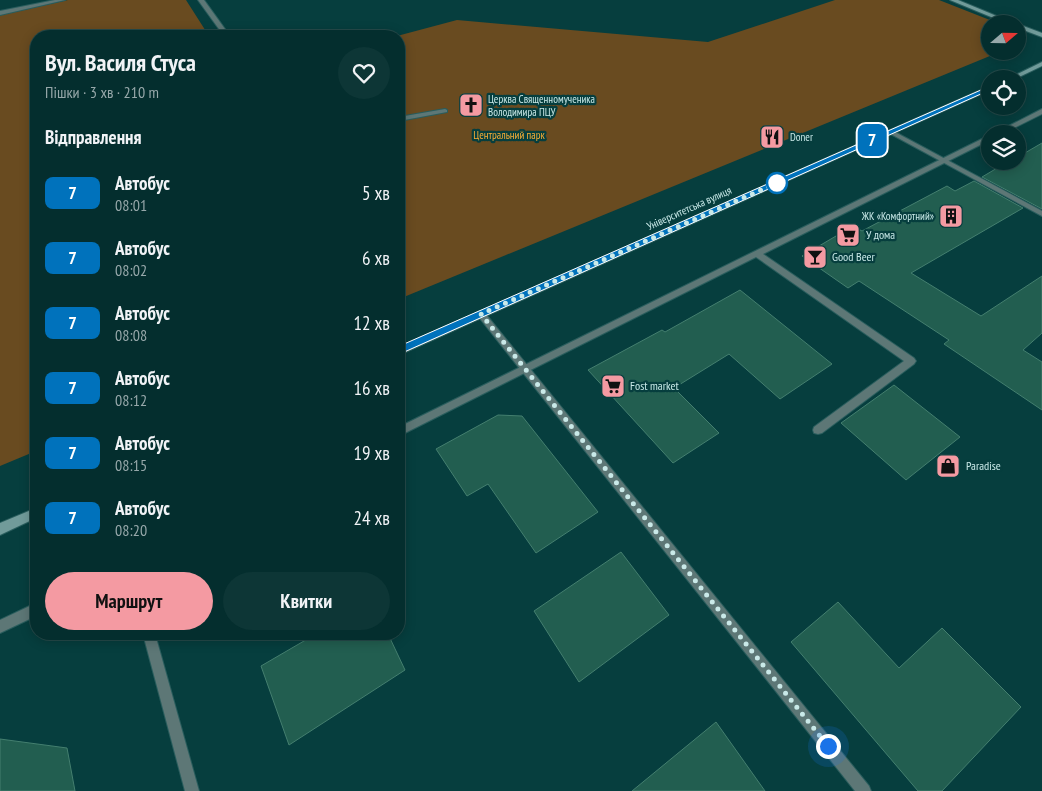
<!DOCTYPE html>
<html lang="uk">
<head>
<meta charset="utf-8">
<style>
  :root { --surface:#042e2e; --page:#0d3636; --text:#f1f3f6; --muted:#97a8aa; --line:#254a4a; --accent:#f49aa2 }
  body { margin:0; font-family:"PT Sans Narrow",sans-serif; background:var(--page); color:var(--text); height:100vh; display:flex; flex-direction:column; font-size:19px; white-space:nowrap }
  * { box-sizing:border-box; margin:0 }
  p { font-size:16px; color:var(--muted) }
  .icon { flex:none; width:28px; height:28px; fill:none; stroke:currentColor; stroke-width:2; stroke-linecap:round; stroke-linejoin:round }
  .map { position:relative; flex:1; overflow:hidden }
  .panel { position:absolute; left:30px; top:30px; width:375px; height:610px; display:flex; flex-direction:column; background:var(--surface); border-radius:20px; box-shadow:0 2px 12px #0003,0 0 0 1px var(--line) }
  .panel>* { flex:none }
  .badge { padding:0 10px; border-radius:8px; font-size:18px; line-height:32px }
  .needle { width:32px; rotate:70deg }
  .controls { position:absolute; left:981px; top:15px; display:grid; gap:10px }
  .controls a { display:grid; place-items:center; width:45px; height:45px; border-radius:50%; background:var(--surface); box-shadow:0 2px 12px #0003,0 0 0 1px var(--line); font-size:25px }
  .you { position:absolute; width:25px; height:25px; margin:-12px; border:4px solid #fff; border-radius:50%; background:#1a73e8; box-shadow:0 0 0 8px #1a73e833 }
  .map>.badge { position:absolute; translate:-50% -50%; box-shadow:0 0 0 2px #fff }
  h2 { padding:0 15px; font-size:19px; line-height:45px }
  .round { display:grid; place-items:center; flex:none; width:52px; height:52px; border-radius:26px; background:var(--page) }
  .overview { display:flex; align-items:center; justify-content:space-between; height:85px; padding:0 15px }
  h1 { font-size:24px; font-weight:600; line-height:38px }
  .cta { display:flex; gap:10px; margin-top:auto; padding:10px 15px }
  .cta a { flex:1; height:58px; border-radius:30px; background:var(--accent); color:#111; font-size:20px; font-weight:600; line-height:58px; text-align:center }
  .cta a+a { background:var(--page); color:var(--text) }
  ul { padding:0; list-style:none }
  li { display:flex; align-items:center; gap:15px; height:65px; padding:0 15px }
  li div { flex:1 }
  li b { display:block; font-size:19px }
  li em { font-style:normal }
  li .badge { min-width:55px; font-weight:700; text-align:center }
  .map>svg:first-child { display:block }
  .green { fill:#694b20 }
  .building { fill:#225e50; stroke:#447f6f }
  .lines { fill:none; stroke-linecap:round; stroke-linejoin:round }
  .lane-casing { stroke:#295d5d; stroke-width:2 }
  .street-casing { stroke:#295d5d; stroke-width:2 }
  .secondary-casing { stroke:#295d5d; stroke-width:2 }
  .lane { fill:#5d7776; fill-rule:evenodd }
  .street { fill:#5d7776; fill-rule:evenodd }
  .secondary { fill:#719b9a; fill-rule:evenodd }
  .line { fill:#0072bc; stroke:#fff }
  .walk { stroke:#c9e9e8; stroke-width:5; stroke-dasharray:0 9 }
  .stop-dot { fill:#fff; stroke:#0072bc; stroke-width:2.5 }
  .labels { text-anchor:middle; stroke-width:4.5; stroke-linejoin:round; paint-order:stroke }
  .far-poi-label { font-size:11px; fill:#c9e9e8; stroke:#063e3e; text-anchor:start }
  .far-park-label { font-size:11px; fill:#f8ad35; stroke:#063e3e }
  .far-street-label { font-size:11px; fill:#c9e9e8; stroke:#063e3e }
  .poi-label { font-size:12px; fill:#c9e9e8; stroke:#063e3e; text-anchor:start }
</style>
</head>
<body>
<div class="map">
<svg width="1042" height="791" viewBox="0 0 1042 791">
  <rect width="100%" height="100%" fill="#063e3e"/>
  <path class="green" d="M68 0H186L209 36H36V451L0 466V15Z
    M835 0H939L1000 24H990V51H1002L399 299 397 36 457 20 708 42Z"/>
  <path class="building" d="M1042 143V209L982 177 1009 161H1018V157Z
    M974 181 1023 208 911 273 981 316 1042 276V333L1023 350 1042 362V410L944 344 949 340 859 281 848 288 802 256 853 226 862 231 947 186 955 191Z
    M740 290 832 364 780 399 729 354 674 388 719 433 673 463 588 370 662 330 665 332Z
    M894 385 960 437 906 480 841 423Z
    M498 415 522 416 598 512 536 553 488 484 467 496 436 449Z
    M621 552 669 615 579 682 534 611Z
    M838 602 899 668 942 628 1021 707 942 791H918L791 642Z
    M316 634H388L405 670 289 745 261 666Z
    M716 722 765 791H632Z
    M0 739 67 748 75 791H0Z"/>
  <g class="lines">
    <g class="lane-casing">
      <path id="lane" d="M55 0H65L0 15V11Z
        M445 109 447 110V112L399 121V117Z
        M1042 109V114L1002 134H993Z
        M990 135V140L763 254 914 358 916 361 914 364 822 433 818 434 814 433 813 430 814 427 904 361 756 257 399 436V427Z
        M36 603V616L0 633V620Z
        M143 634H155L199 791H185Z"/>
    </g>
    <g class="street-casing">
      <path id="street" d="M198 0H204L230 36H224Z
        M889 131H893L1042 211V216L889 133Z
        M481 311 484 312 869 786 871 791H855L478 316 476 314Z"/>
    </g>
    <g class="secondary-casing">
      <path id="secondary" d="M950 0H958L1016 24H1008Z
        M1018 24 1042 33V37L1018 28Z
        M1042 62V66L1015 79H1007Z
        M990 86V90L399 355V347Z
        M36 508V518L0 535V523Z"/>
    </g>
    <use href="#lane" class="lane"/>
    <use href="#street" class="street"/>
    <use href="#secondary" class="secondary"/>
  </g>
  <path class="line" d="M990 86 992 89 402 353 399 354 394 351 395 348Z"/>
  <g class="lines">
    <path class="walk" d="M777 183 481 314 828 746"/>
  </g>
  <defs>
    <g id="church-square" transform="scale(1.25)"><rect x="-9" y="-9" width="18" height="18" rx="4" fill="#f49aa2" stroke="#063e3e"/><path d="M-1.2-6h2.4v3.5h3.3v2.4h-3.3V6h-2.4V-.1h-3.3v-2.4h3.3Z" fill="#111"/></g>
    <g id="restaurant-square" transform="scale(1.25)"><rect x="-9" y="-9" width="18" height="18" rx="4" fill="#f49aa2" stroke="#063e3e"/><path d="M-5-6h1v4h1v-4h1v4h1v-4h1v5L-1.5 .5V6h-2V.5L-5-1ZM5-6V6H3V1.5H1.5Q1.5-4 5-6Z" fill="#111"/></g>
    <g id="building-square" transform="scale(1.25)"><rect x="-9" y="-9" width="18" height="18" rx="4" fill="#f49aa2" stroke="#063e3e"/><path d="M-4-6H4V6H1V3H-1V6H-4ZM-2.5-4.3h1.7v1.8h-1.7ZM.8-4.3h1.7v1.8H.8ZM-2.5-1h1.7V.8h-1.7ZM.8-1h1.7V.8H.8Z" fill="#111"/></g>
    <g id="supermarket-square" transform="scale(1.25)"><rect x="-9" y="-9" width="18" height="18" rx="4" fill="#f49aa2" stroke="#063e3e"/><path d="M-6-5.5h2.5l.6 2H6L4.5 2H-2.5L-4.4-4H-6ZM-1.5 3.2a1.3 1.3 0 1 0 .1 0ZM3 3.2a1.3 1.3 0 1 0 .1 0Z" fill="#111"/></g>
    <g id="bar-square" transform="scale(1.25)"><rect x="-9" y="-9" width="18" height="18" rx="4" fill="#f49aa2" stroke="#063e3e"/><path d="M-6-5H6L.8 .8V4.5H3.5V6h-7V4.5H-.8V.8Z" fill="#111"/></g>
    <g id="shop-square" transform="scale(1.25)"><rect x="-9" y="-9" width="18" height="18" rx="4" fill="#f49aa2" stroke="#063e3e"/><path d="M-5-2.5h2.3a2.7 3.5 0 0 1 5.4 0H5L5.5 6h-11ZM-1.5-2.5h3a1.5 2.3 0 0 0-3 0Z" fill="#111"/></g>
  </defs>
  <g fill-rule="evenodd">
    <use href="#church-square" x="471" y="105"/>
    <use href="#restaurant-square" x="772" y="137"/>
    <use href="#building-square" x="951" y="216"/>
    <use href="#supermarket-square" x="848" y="235"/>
    <use href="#bar-square" x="815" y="257"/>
    <use href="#supermarket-square" x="613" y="386"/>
    <use href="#shop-square" x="948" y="466"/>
  </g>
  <circle class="stop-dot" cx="777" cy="183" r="10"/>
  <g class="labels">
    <g class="far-poi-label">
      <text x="488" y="103">Церква Священномученика<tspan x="488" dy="13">Володимира ПЦУ</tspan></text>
      <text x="790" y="141">Doner</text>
      <text x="934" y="220" text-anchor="end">ЖК «Комфортний»</text>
    </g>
    <g class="far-park-label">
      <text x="509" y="139">Центральний парк</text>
    </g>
    <g class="far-street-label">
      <text transform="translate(689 208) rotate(-24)" y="4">Університетська вулиця</text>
    </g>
    <g class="poi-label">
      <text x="866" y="239">У дома</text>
      <text x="832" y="261">Good Beer</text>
      <text x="630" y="390">Fost market</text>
      <text x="966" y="470">Paradise</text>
    </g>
  </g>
</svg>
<div class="controls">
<a><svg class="needle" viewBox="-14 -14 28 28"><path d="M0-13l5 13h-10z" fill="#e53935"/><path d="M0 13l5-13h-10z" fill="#97a8aa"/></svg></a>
<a><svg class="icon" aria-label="locate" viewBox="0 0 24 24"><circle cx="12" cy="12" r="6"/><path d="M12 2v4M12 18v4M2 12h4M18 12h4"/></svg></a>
<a><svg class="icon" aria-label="layers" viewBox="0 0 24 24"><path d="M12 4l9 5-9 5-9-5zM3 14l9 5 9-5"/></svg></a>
</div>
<div class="you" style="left:828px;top:746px"></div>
<b class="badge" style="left:872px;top:140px;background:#0072bc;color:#fff">7</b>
<section class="panel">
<div class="overview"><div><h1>Вул. Василя Стуса</h1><p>Пішки · 3 хв · 210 m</p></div><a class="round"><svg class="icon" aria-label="heart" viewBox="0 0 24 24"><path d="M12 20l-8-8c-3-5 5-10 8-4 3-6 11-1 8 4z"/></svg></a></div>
<h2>Відправлення</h2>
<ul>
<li><span class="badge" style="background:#0072bc;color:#fff">7</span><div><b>Автобус</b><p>08:01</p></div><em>5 хв</em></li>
<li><span class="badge" style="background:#0072bc;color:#fff">7</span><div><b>Автобус</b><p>08:02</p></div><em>6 хв</em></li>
<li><span class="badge" style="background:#0072bc;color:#fff">7</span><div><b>Автобус</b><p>08:08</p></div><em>12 хв</em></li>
<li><span class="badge" style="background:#0072bc;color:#fff">7</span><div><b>Автобус</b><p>08:12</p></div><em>16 хв</em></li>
<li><span class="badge" style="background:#0072bc;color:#fff">7</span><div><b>Автобус</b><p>08:15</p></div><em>19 хв</em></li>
<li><span class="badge" style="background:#0072bc;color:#fff">7</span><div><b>Автобус</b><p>08:20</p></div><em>24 хв</em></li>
</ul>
<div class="cta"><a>Маршрут</a><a>Квитки</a></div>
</section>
</div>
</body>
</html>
